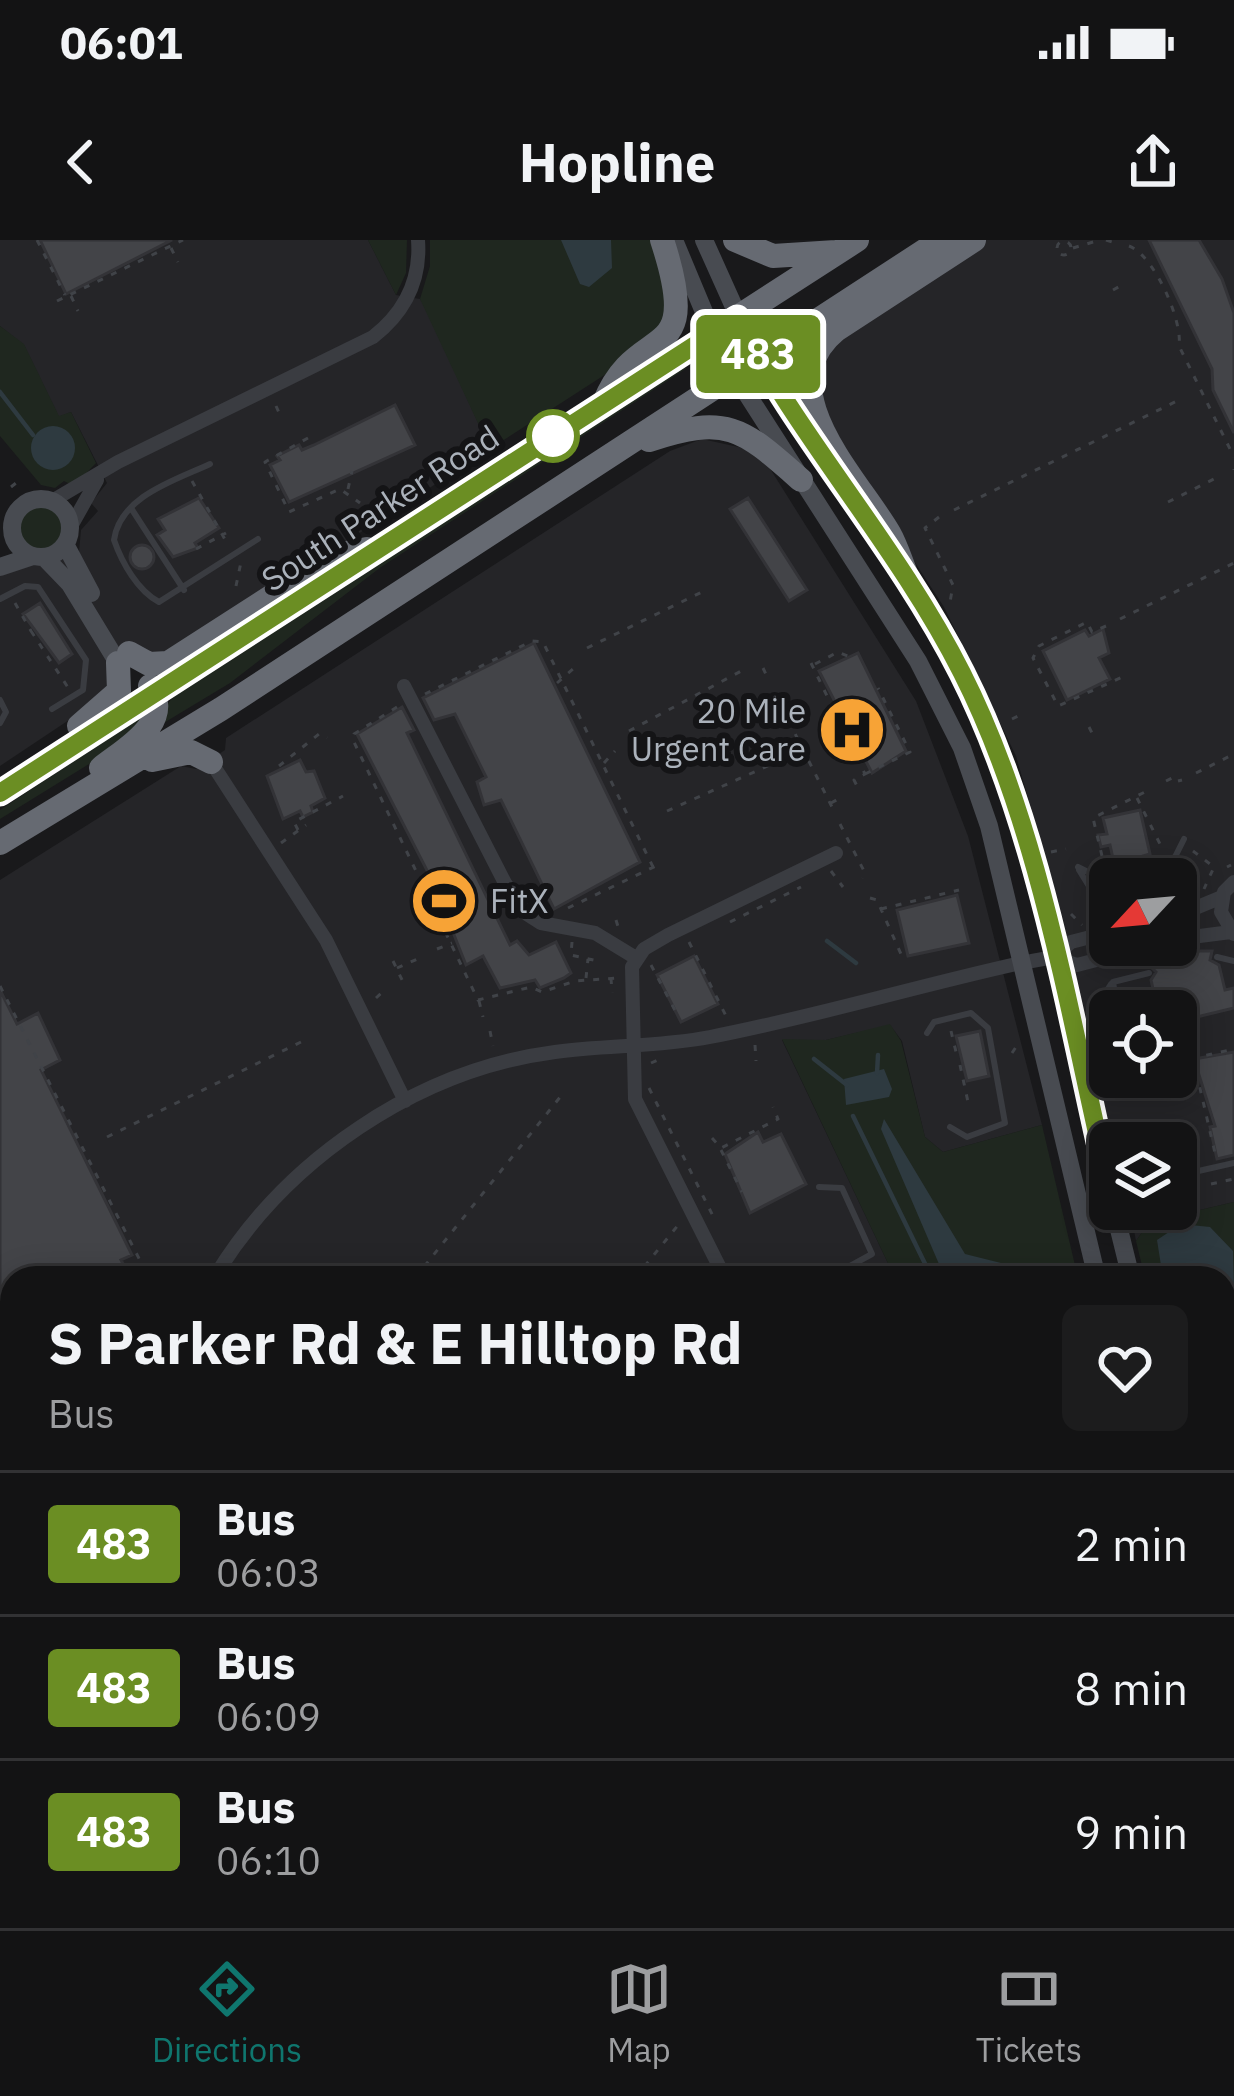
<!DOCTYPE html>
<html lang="en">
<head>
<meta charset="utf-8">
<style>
  :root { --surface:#131314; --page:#1c1c1d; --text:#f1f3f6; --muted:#9d9ea0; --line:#323234; --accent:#0f766e }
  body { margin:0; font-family:"IBM Plex Sans",sans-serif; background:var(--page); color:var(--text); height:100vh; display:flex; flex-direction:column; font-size:45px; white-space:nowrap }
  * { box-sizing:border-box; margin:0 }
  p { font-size:39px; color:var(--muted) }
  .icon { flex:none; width:66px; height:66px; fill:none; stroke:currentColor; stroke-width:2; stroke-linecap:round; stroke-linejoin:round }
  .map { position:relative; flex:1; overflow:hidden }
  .details { position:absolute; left:0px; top:1026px; width:1236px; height:663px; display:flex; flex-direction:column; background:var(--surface); border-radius:36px 36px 0 0; box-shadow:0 6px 30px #0003,0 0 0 3px var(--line) }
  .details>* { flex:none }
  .badge { padding:0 24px; border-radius:9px; font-size:42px; line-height:78px }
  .needle { width:78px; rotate:244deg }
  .fabs { position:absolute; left:1089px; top:618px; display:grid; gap:24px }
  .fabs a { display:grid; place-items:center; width:108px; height:108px; border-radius:18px; background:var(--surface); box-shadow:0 6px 30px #0003,0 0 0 3px var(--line); font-size:60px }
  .map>.badge { position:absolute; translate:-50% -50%; box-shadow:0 0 0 6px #fff }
  .round { display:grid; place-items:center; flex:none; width:126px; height:126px; border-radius:18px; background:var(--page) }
  .headline { display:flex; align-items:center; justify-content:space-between; height:204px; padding:0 48px }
  h1 { font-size:57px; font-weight:700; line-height:90px }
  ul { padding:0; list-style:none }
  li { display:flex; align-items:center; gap:36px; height:144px; padding:0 48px; border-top:3px solid var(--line) }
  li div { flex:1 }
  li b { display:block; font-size:45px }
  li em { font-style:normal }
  li .badge { min-width:132px; font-weight:700; text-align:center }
  .status { display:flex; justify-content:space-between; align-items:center; height:84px; padding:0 60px; background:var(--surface); direction:ltr }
  .status svg { height:33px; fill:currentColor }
  header { display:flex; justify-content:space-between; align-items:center; height:156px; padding:0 48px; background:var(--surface); font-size:54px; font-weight:700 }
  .menu { display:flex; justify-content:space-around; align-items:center; height:168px; border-top:3px solid var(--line); background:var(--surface); font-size:33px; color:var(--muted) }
  .menu a { display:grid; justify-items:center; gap:6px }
  .menu .current { color:var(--accent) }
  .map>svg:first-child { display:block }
  .built { fill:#252528; fill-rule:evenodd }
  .green { fill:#1f271f }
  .water { fill:#2e3a40 }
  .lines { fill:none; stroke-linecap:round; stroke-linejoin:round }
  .stream { stroke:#2e3a40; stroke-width:4.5 }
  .building { fill:#434448; stroke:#333337; stroke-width:3 }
  .path { stroke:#404348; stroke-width:3; stroke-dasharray:6 9; stroke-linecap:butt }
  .lane { stroke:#3a3c41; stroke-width:6 }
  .street { stroke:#3a3c41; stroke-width:14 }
  .secondary { stroke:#484b51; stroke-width:18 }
  .highway { stroke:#666a72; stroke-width:24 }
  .line-casing { stroke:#fff; stroke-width:27 }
  .line { stroke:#6b8e23; stroke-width:18 }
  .stop-dot { fill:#fff; stroke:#6b8e23; stroke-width:6 }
  .labels { text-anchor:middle; stroke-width:12; stroke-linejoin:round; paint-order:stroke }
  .street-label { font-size:33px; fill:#abb2bb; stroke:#141416 }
  .poi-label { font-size:33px; fill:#abb2bb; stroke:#141416; text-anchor:end }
</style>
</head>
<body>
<div class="status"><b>06:01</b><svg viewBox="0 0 49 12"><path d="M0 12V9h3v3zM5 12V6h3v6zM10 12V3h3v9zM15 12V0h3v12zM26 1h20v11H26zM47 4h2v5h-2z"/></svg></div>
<header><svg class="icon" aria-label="back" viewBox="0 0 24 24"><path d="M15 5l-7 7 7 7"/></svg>Hopline<svg class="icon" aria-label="share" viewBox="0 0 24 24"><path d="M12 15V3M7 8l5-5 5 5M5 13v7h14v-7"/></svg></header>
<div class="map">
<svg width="1234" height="1688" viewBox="0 0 1234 1688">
  <rect width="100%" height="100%" fill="#19191b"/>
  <path class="built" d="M0 0H368L396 55 420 59 427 70 490 209 170 415 133 410 105 456 0 526V334L79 312 81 290 98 271 91 263 107 243 71 172 59 177 24 105 0 86Z
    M984 0H1234V962L1149 982 1136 1001 1130 969H1176V903H1113L1063 679 1016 516 944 367 863 243 818 156 831 105ZM1110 639H1176V705H1110ZM1110 771H1176V837H1110Z
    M702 199 752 210 769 227 916 461 968 596 1042 885 943 912 925 897 902 801 890 785 826 800H782L895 1038H12V1314L0 1290V640L181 526 196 529 225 510 226 498 670 211Z
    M413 1677H1205V1688H418Z"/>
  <path class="green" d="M368 0H407L406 33 396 55Z
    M430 0H657L673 68 637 114 490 209 420 59 430 26Z
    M0 86 24 104 59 176 71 172 96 223 74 246 64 241 55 248 41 245 0 196Z
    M682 128H687L381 327 230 443 162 484 164 468 175 455Z
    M19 288a22 22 0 1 1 44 0a22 22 0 1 1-44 0Z
    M143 475 136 495 0 579V570Z
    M890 784 901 801 925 897 943 912 1042 885 1078 1038H895L782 799 826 800Z
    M1234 962V1253L1224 1255V1038H1145L1136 1001 1149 982Z
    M0 1290 12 1314V1655L1 1649Z
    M12 1663V1677H240L216 1688H5Z"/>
  <path class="water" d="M561 0H611L612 28 589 47 580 44Z
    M31 208a22 22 0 1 1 44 0a22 22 0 1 1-44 0Z
    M884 829 892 849 889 857 846 865 844 839Z
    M884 879 965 1014 1013 1026 1033 1038H945L881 889Z
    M1181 984 1210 987 1233 1011 1234 1048 1225 1059 1224 1038H1163L1157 1000Z
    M0 1556 12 1568 11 1621 0 1600Z
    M12 1666V1677H102L106 1688H8Z"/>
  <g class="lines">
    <path class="stream" d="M0 152 33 195
      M827 701 856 723
      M814 819 847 845
      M877 833 878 815
      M853 876 932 1038
      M0 1474 12 1476
      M185 1677 187 1688"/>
  </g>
  <path class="building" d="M40 0H172L66 54Z
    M1149 0H1199L1222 39 1234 73V193L1213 150 1212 129Z
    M395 165 415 205 289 262 270 225 280 220 277 216 299 205 302 210 314 205Z
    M199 258 219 288 195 303 198 308 173 317 157 295 165 290 158 279Z
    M748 258 807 350 789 361 730 269Z
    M130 317a12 12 0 1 1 24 0a12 12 0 1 1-24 0Z
    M40 363 72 414 59 423 23 374Z
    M1103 389 1109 413 1099 418 1110 439 1067 460 1043 411 1085 390 1089 396Z
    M534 403 640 622 554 669 501 560 484 565 477 542 486 537 455 474 434 480 423 458Z
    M858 413 906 511 872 533 819 431Z
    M402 467 414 490 407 493 510 705 517 701 529 715 556 702 571 733 564 738 540 748 535 740 500 748 483 716 466 725 433 642 357 494Z
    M300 520 306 532 314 531 325 558 311 566 313 572 303 577 300 571 283 579 267 536Z
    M1140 570 1150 614 1143 616 1139 628 1148 639H1127L1130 628 1114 623 1110 605 1101 607 1098 595 1107 594 1103 578Z
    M957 655 969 703 908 716 897 670Z
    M1195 711H1212L1210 720 1219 725 1225 750 1234 748V768L1176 782V771H1158L1151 740 1156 732 1147 723Z
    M694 716 718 764 681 782 657 735Z
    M0 750 17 784 38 773 60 820 41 830 132 1015 121 1020 131 1038H12V1108L0 1114Z
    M980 791 989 836 967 841 956 796Z
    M1234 812V915L1217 919 1210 887 1215 886 1194 819Z
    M758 892 763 902 781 894 806 944 750 973 725 914Z"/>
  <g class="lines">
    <path class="path" d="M37 0 65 55
      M1106 0 1115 3
      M1057 8a7 7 0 1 1 14 0a7 7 0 1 1-14 0Z
      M1129 6C1154 15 1183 81 1179 106L1234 217
      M171 8 178 22
      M1073 8 1100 0
      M1113 50 1122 45
      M71 56 78 71
      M57 61 183 0
      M276 166 280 175
      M308 198 265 222 289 272 340 249 360 263
      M1234 230V229
      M192 241 227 303
      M11 247 16 243
      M348 249 352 231
      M1168 262 1216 238
      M954 270 1179 160
      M939 277 925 288 953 345 950 362
      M196 309 226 293
      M236 346 241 322
      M15 363 31 391
      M1120 379 1234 323
      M1106 386 1092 392 1087 382 1039 406 1033 418 1058 466 1127 435
      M31 391 69 449
      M587 408 706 350
      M811 423 865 534 854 540 858 548
      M815 424 838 412 850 417
      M763 428 769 441
      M557 443 574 428
      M425 454 532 401 543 402 653 627
      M775 454 833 569
      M397 467 354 494 353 500 478 760 531 747 542 752 575 741 618 738
      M1012 479 1024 473
      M1089 487 1094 497
      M629 491 745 429
      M604 523 615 511
      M279 526 319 494 327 498
      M1196 533 1234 514
      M865 534 910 512 878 448
      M1166 541 1176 536
      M1178 541 1182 540
      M1137 558 1162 608
      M831 563 842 557
      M667 571 781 520
      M840 584 864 631 862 638
      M298 590 294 582 343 556
      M281 603 306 585
      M1193 611 1214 627 1204 649
      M1051 612 1066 609
      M1102 616 1093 578 1151 549
      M1227 627 1231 625
      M831 631 843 647
      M870 658 877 660 904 721
      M568 668 662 623
      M881 669 959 650
      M1071 674 1082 685
      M616 680 620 693
      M730 682 801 647
      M572 702 571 715 598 721
      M689 702 727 778
      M437 709 452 703
      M393 721 404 744
      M651 725 678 776
      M397 728 422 717
      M586 738 588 719
      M611 738 612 753
      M0 746 149 1038
      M376 758 386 749
      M479 761 483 777
      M490 791 493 806
      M951 791 957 816
      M755 805 756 821
      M1012 813 1016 807
      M1193 818 1215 913
      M1177 822 1234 809
      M651 823 660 819
      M960 825 968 862
      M649 848 714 978
      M107 897 305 800
      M712 898 721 908 778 879 773 867
      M721 910 742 952
      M1211 944 1234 939
      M1176 952 1184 950
      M415 1038 561 856
      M635 1038 679 984
      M0 1296 12 1320
      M0 1546 12 1558
      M0 1658 12 1653
      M125 1677 131 1688
      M499 1677 504 1688
      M649 1677 654 1688
      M1161 1688 1184 1677"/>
    <path class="lane" d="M210 224C176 240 120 256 114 300 122 323 138 351 159 362L258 299
      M131 268 184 350
      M0 359 25 346 38 347 86 420 83 450 52 469
      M0 460 6 472 0 483
      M1078 627 1098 637 1124 632
      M1146 627 1175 617 1184 599
      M1079 630 1092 651 1110 657
      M1162 639 1175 617
      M1217 717 1234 721
      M1118 771 1113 742 1149 733
      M1110 779 1104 755 1111 744
      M927 793 934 782 971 773 988 788 1005 883 967 897 950 887
      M1194 932 1234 923
      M819 947 842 948 872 1014 828 1038
      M1024 1677 1030 1688"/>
    <path class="street" d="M52 261 118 222 373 97C405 72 421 40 418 0
      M70 288 97 240
      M404 446 505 643 527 674 541 683 595 693 636 718
      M211 522 326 700 405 861
      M1234 642 1224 652 1221 672 1234 694
      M1176 676 1222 657
      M1176 699 1231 692
      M1054 717 1071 702 1110 692
      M214 1038C285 920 417 830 555 812 606 805 659 807 710 797 814 777 917 746 1021 723L1054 717 1077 725 1154 705
      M725 1038 635 859 632 727 644 709 668 695 836 613
      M395 1677 400 1688
      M762 1677 763 1688
      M1006 1677 1011 1688
      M787 1688 809 1677"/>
    <path class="secondary" d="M674 0 722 115 918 421 962 508 989 586 1097 1038
      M704 0 748 98 825 216
      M12 288a29 29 0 1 1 58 0a29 29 0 1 1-58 0Z
      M65 304 91 353
      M44 317 70 344 118 423
      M0 327 33 316
      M900 329C1022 471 1067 769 1110 951
      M1114 969 1131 1038
      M1224 1316 1234 1313
      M1224 1452 1234 1497
      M1222 1677V1688
      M283 1688 305 1677"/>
    <path class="highway" d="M735 0 773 16 836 12
      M604 163C638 78 705 131 662 0
      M649 200C728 174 742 188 801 240
      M907 336C901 322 897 307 889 293 857 238 765 148 836 90L974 0
      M129 413 149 424 168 423 336 315 367 309
      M79 486 119 451 118 423
      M152 520 191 512 211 522
      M101 528C126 508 173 484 150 446
      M0 553 857 0
      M0 603 221 469 941 0"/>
  </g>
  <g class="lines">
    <g class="line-casing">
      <path id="line" d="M0 553 737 78C802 202 899 308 962 433 1041 589 1070 781 1110 950"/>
    </g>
    <use href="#line" class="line"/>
  </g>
  <defs>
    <g id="hospital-disc" transform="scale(3.45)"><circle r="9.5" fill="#f7a336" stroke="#141416"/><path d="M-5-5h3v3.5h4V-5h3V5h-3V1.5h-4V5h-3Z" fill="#111"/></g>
    <g id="stadium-disc" transform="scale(3.45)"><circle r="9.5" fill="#f7a336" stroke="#141416"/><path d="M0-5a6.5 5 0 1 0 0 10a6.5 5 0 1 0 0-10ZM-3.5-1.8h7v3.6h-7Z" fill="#111"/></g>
  </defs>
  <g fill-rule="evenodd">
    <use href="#hospital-disc" x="852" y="490"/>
    <use href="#stadium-disc" x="444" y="661"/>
  </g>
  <circle class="stop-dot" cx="553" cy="196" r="24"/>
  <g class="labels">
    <g class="street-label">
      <text transform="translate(380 268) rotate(-33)" y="12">South Parker Road</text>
    </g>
    <g class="poi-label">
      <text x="806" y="483">20 Mile<tspan x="806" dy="38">Urgent Care</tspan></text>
      <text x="490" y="673" text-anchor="start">FitX</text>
    </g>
  </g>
</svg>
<div class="fabs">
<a><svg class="needle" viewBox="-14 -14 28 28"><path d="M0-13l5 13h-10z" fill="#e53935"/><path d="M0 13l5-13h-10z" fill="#9d9ea0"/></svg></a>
<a><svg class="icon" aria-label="locate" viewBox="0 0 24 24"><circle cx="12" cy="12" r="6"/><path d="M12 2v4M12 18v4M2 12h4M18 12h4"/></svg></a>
<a><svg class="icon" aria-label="layers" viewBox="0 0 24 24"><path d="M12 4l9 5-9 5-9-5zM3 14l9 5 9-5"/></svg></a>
</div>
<b class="badge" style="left:758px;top:114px;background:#6b8e23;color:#fff">483</b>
<section class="details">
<div class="headline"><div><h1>S Parker Rd &amp; E Hilltop Rd</h1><p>Bus</p></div><a class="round"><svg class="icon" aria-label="heart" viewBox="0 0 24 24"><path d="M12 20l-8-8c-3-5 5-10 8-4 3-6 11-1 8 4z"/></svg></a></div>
<ul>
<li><span class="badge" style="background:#6b8e23;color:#fff">483</span><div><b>Bus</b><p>06:03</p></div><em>2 min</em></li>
<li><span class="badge" style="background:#6b8e23;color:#fff">483</span><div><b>Bus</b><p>06:09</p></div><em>8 min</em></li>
<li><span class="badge" style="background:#6b8e23;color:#fff">483</span><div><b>Bus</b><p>06:10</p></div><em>9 min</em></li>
</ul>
</section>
</div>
<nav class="menu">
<a class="current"><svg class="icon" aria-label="directions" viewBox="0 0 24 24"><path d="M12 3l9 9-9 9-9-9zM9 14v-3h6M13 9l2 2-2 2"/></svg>Directions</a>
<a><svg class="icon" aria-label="map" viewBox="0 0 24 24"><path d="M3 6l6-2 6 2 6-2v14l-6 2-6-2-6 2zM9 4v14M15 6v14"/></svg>Map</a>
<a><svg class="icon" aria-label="tickets" viewBox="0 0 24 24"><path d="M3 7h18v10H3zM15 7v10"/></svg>Tickets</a>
</nav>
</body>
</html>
